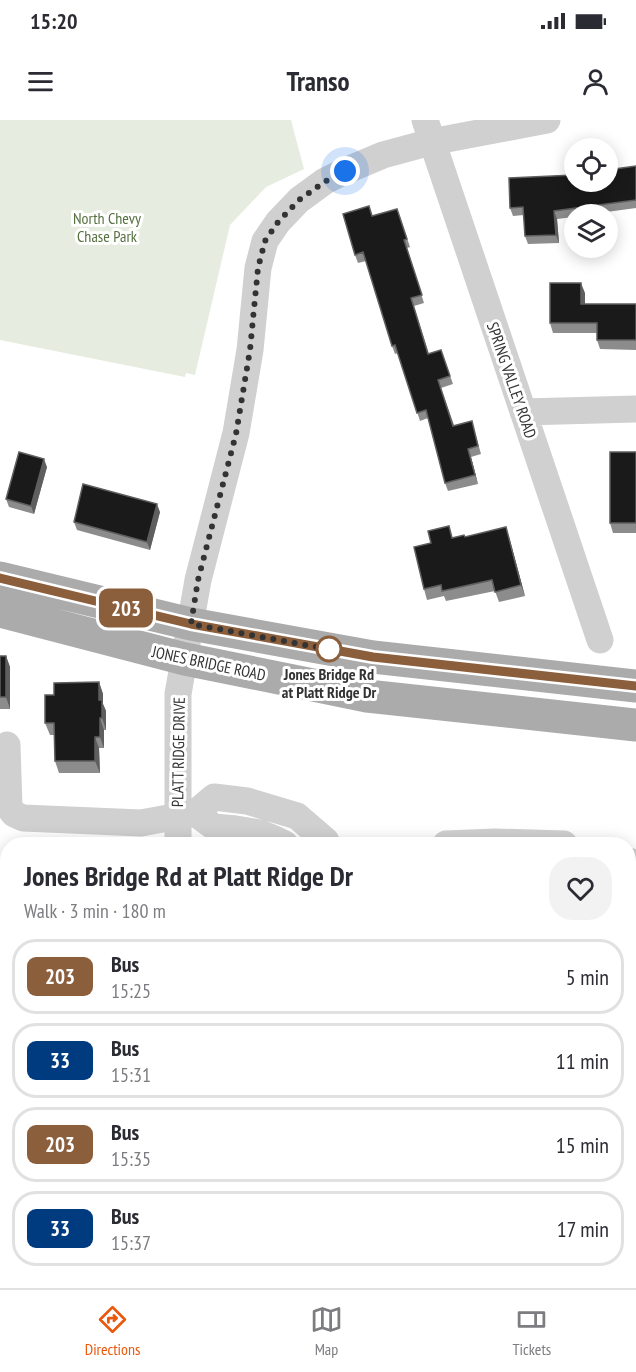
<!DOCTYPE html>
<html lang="en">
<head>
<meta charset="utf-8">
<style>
  :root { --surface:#fff; --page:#f2f2f3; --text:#2b2b33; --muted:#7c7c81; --line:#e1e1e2; --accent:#ea580c }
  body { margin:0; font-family:"PT Sans Narrow",sans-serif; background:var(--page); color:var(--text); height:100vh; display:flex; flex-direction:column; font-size:22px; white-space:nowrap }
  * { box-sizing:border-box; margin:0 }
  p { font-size:20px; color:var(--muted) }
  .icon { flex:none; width:33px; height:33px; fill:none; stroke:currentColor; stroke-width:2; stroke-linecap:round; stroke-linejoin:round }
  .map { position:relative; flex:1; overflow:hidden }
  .sheet { position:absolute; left:0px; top:717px; width:636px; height:452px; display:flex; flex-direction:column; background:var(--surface); border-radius:24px 24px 0 0; box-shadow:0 3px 15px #0003 }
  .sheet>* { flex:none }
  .badge { padding:0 12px; border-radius:9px; font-size:21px; line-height:39px }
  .buttons { position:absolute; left:564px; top:18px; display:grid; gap:12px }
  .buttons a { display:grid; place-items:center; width:54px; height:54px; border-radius:50%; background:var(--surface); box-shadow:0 3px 15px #0003; font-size:30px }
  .you { position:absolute; width:30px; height:30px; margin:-15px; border:4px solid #fff; border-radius:50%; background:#1a73e8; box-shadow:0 0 0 9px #1a73e833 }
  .map>.badge { position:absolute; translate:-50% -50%; box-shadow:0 0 0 3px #fff }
  .round { display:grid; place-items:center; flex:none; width:63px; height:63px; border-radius:24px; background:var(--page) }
  .summary { display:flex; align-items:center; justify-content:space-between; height:102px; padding:0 24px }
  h1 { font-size:28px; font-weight:800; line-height:45px }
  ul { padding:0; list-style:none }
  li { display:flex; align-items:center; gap:18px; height:75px; margin:0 12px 9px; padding:0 12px; border:3px solid var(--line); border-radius:24px }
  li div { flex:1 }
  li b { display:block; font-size:22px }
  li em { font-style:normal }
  li .badge { min-width:66px; font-weight:700; text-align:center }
  .status { display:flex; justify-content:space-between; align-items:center; height:42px; padding:0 30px; background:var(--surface); direction:ltr }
  .status svg { height:16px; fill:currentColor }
  header { display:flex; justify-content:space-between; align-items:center; height:78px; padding:0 24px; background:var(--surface); font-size:27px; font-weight:800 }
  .tabs { display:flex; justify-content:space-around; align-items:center; height:84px; border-top:2px solid var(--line); background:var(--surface); font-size:16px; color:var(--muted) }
  .tabs a { display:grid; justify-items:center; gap:3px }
  .tabs .selected { color:var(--accent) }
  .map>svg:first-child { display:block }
  .green { fill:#e6ecdf }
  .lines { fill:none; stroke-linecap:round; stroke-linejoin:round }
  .path { stroke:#cdcdcd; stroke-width:4; stroke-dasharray:3 3; stroke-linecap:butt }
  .minor { stroke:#d0d0d0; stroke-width:27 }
  .major { stroke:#ababab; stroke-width:33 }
  .wall { fill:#8c8c8c }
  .shaded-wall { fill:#5f5f5f }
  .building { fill:#1a1a1a; stroke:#5f5f5f; stroke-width:1.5 }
  .line-casing { stroke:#fff; stroke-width:14 }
  .line { stroke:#8b5e3c; stroke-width:9 }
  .walk { stroke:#333; stroke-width:6; stroke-dasharray:0 10.8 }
  .stop-dot { fill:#fff; stroke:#8b5e3c; stroke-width:3 }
  .labels { text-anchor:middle; stroke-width:6; stroke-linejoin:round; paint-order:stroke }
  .park-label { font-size:16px; fill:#56703f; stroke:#fff }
  .street-label { font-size:16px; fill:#333; stroke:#fff }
  .stop-label { font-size:16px; font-weight:bold; fill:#333; stroke:#fff }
</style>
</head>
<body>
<div class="status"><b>15:20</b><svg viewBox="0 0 49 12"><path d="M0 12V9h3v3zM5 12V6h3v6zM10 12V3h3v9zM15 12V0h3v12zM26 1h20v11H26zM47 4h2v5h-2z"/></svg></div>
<header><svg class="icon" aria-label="menu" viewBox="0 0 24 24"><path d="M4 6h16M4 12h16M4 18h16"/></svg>Transo<svg class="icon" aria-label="person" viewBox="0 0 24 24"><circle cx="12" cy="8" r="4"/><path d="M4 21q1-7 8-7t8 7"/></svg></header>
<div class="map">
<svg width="636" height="1168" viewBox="0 0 636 1168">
  <rect width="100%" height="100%" fill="#fff"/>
  <path class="green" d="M0 0H291L304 49 266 67 230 105 195 255 186 253 185 257 0 220Z"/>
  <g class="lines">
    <path class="path" d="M628 798 636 803
      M0 983 8 977
      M0 1044 8 1049
      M628 1112 636 1107
      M51 1162 60 1168
      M589 1168 592 1161
      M633 1168 636 1162"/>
    <path class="minor" d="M425 0 600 520
      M523 292 636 289
      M7 625 9 687 14 694 23 698 141 703 195 693 214 677 247 681 297 696 326 721 327 724
      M195 693 214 707 236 709 260 713 277 720 285 724
      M178 724V574L198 460 236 313 250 230 258 148 265 121 278 102 299 80 325 61 345 51 383 35 431 22 547 0
      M446 724 495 722 564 724
      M628 741 636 743
      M0 839 8 840
      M12 1168 13 1161"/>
    <path class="major" d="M0 458 191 504 373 537 636 566
      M0 491 185 539 367 576 636 605"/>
  </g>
  <path class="wall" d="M636 46V88L592 94H574V97L557 99 559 123 528 124 525 116 524 95 513 96 510 88 574 55Z
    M372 96 400 97 410 127 407 128 424 183 414 186 429 234 441 230 453 264 441 268 454 305 474 309 481 334 471 337 478 364 448 371 445 363 428 298 420 301 398 233 395 234 392 226 366 141 358 143 355 135Z
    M585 173V184H636V230L600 229 597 220V213H553L550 203Z
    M636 332V413H613L610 403Z
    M47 347 34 394 9 387 6 379Z
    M160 392 150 430 77 410 74 402Z
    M453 417H509L525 476 499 482 495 471 446 481 444 476 427 480 424 469Z
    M0 536H6L10 547V589H0Z
    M99 562 103 574V584L106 591V610H104V628H99L100 653H59L55 641 54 615H50L45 603 54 575Z
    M628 867 636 868V937L629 1017H628Z
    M137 1161H249L248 1168H151L152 1164Z"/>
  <path class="shaded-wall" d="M554 91 557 99 559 123 556 115Z
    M581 163 585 173V193L581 184Z
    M468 329 471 337 478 364 475 355Z
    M44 339 47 347 34 394 31 386Z
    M157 384 160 392 150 430 147 422Z
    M506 407 509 417 525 476 521 465Z
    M6 536 10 547V589L6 577Z
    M99 562 103 574V584L106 591V610L102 598 99 580Z
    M100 598 104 610V628L100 617Z
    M95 617 99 628 100 653 95 641Z
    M629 918 635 937 629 1017 628 1015Z
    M239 1161H249L248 1168H238Z
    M503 1161H513L511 1168H502Z"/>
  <path class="building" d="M636 46V80L554 91 556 115 525 116 523 87 510 88 509 58 574 55V62H608V50Z
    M369 86 372 96 397 89 407 119 404 120 422 175 411 178 428 234 441 230 450 256 438 260 453 306 472 301 478 326 468 329 475 355 445 363 426 290 417 293 395 225 392 226 363 132 355 135 343 94Z
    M550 163H581V184H636V220H597V203H550Z
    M19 332 44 339 31 386 6 379Z
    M610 332H636V403H610Z
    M83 364 157 384 147 422 74 402Z
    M449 406 452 418 464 415 465 417 506 407 521 465 495 472 492 460 442 471 441 465 424 469 414 427 431 423 428 411Z
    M0 536H6V577H0Z
    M99 562V580H102V598H100V617H95V641H55L54 603H45V575H54V563Z
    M628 867 636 868V919L629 918 628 920Z
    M152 1161H239L238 1168H151Z
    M356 1161H503L502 1168H358Z"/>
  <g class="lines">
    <g class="line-casing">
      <path id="line" d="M0 458 191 504 373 537 636 566"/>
    </g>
    <use href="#line" class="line"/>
    <path class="walk" d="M329 529 333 530 191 504 198 460 236 314 250 230 258 148 265 121 278 102 299 80 326 61 345 51"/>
  </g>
  <circle class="stop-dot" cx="329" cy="529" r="12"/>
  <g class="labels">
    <g class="park-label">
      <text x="107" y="104">North Chevy<tspan x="107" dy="18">Chase Park</tspan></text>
    </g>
    <g class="street-label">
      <text transform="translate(512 260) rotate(71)" y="6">SPRING VALLEY ROAD</text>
      <text transform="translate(209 543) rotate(12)" y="6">JONES BRIDGE ROAD</text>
      <text transform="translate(178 632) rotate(-89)" y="6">PLATT RIDGE DRIVE</text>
    </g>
    <g class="stop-label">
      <text x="329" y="560">Jones Bridge Rd<tspan x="329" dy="18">at Platt Ridge Dr</tspan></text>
    </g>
  </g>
</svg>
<div class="buttons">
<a><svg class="icon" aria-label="locate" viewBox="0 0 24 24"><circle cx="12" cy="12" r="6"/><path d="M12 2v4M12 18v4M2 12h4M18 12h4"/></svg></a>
<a><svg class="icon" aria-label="layers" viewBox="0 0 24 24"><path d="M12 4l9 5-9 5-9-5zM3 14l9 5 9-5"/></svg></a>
</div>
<div class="you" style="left:345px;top:51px"></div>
<b class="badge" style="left:126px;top:488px;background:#8b5e3c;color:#fff">203</b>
<section class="sheet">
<div class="summary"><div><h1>Jones Bridge Rd at Platt Ridge Dr</h1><p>Walk · 3 min · 180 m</p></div><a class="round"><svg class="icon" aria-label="heart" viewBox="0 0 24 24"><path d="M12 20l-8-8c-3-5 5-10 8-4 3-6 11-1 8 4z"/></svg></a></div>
<ul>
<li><span class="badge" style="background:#8b5e3c;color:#fff">203</span><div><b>Bus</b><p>15:25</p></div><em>5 min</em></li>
<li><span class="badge" style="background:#003b80;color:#fff">33</span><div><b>Bus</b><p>15:31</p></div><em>11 min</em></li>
<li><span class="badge" style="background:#8b5e3c;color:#fff">203</span><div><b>Bus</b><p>15:35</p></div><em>15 min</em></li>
<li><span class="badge" style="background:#003b80;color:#fff">33</span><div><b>Bus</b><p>15:37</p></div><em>17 min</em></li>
</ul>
</section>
</div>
<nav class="tabs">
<a class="selected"><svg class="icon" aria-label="directions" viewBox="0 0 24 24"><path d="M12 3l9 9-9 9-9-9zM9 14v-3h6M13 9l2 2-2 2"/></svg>Directions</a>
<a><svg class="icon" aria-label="map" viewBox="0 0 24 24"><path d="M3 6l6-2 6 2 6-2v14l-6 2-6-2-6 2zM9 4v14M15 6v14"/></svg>Map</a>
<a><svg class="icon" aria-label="tickets" viewBox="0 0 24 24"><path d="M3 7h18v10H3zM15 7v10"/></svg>Tickets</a>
</nav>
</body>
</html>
